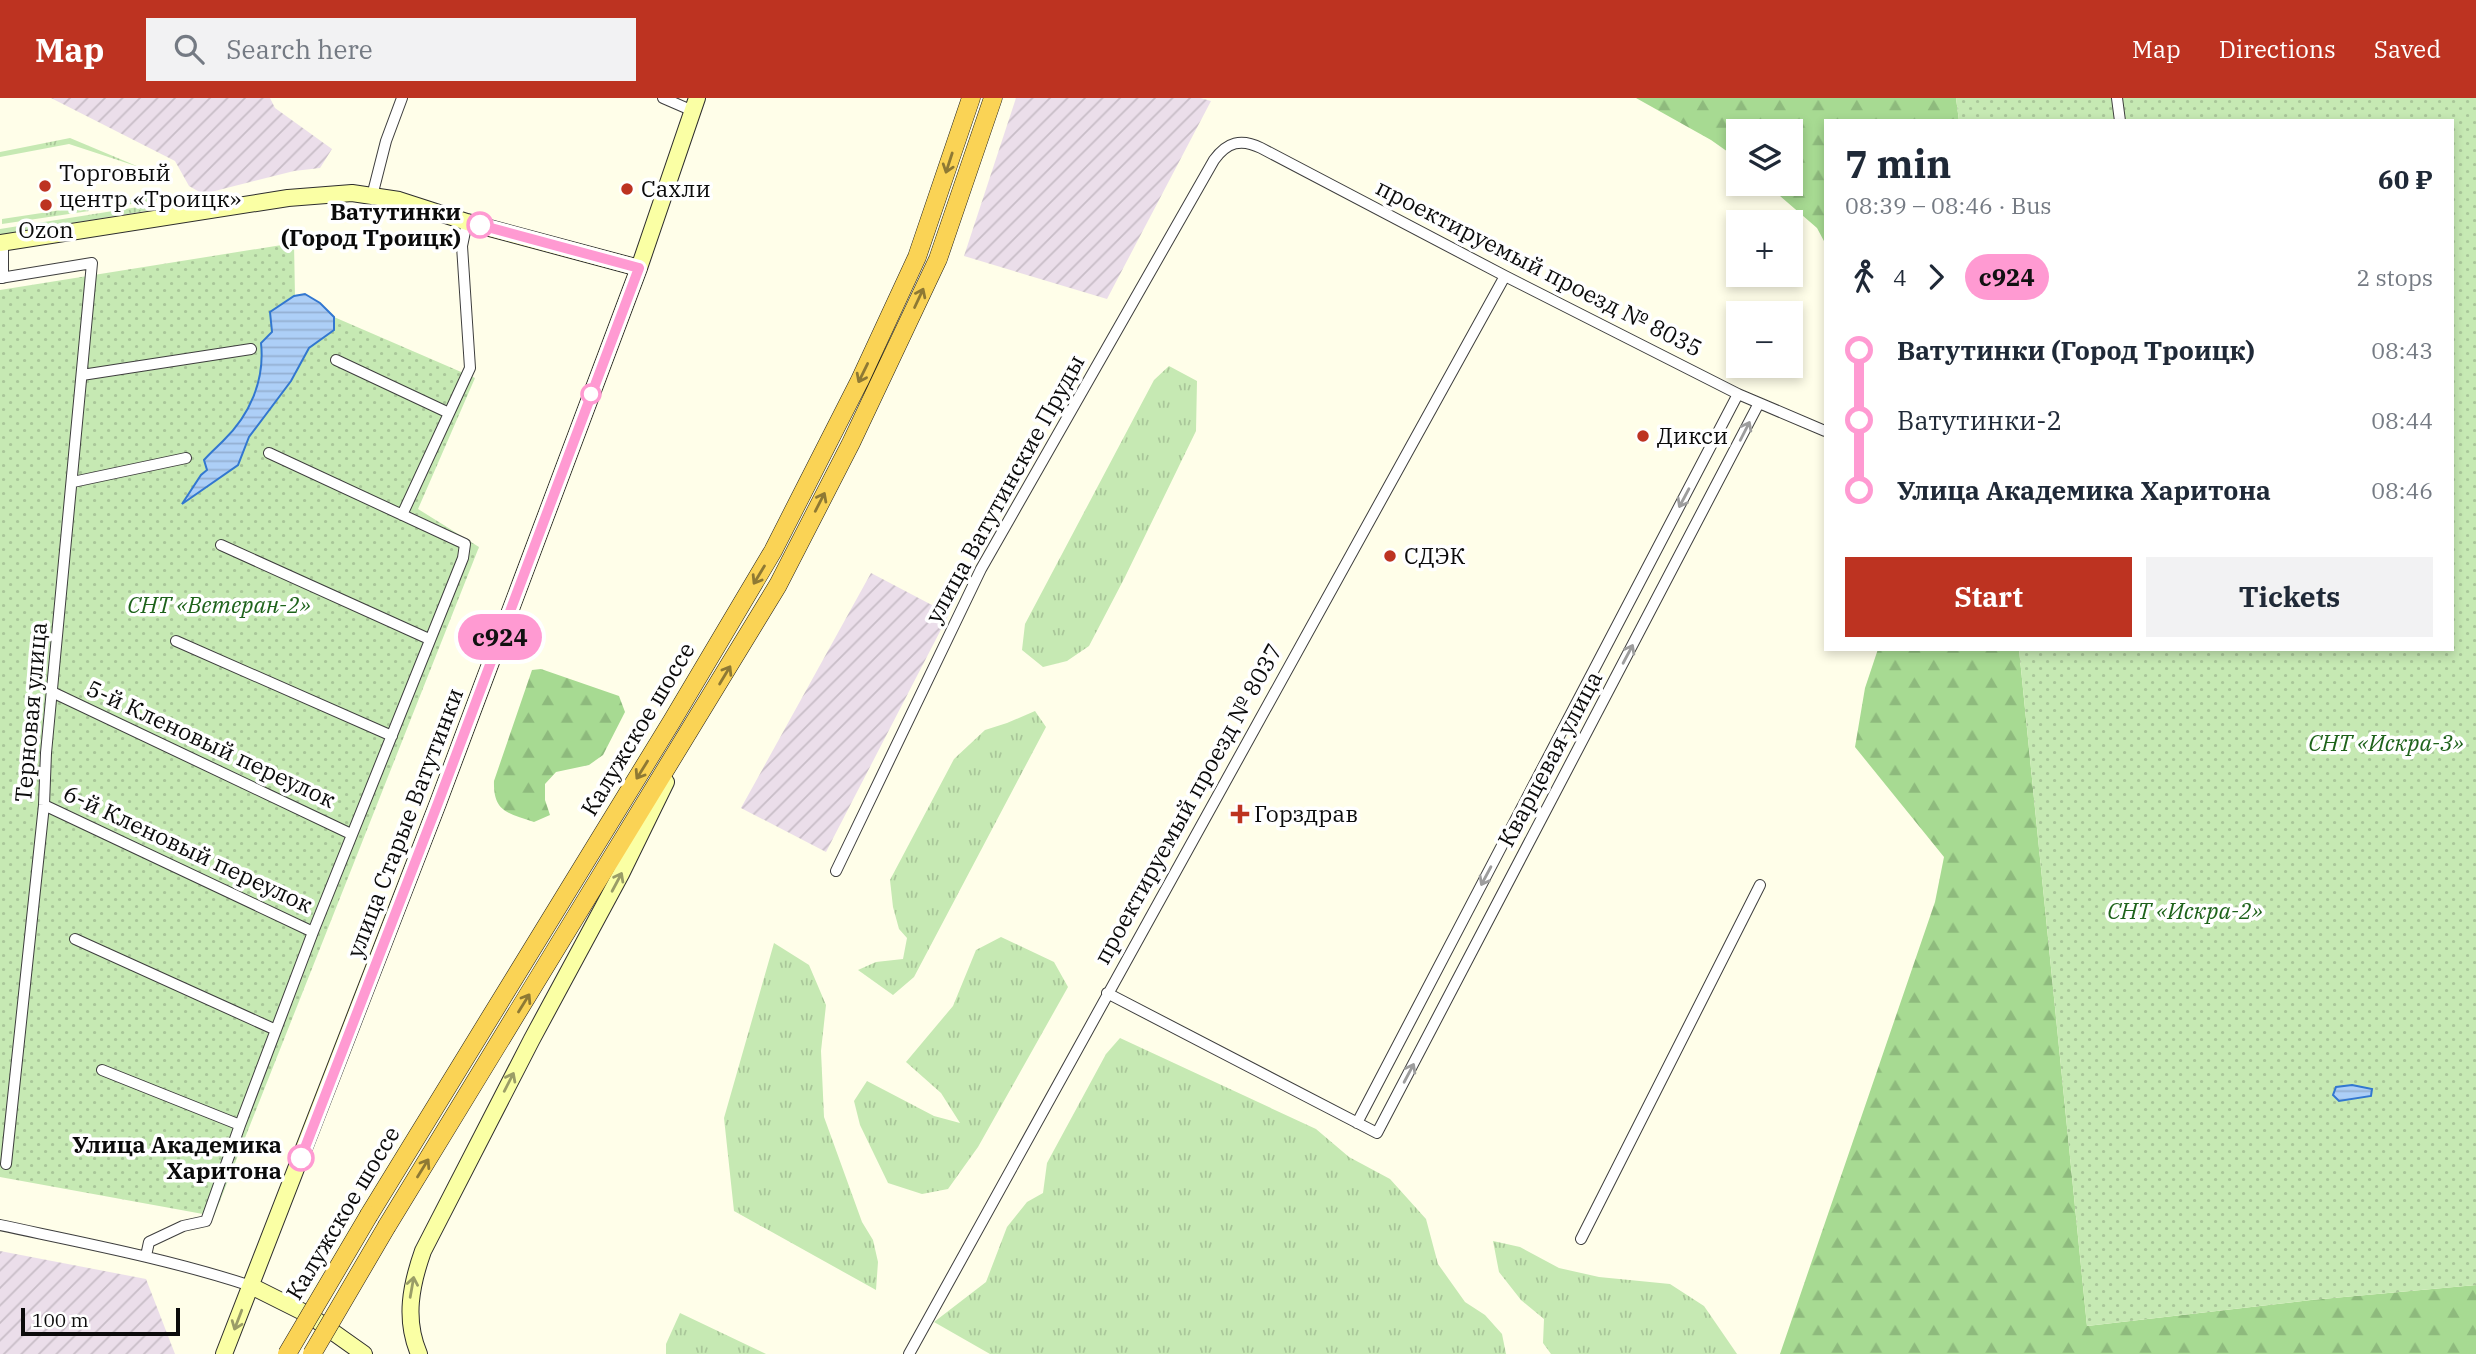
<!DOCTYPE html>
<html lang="en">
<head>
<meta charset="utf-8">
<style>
  :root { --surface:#fff; --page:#f2f2f3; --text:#1f2937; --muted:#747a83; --accent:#bd3321 }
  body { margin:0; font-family:"IBM Plex Serif",serif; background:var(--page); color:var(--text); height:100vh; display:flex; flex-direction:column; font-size:26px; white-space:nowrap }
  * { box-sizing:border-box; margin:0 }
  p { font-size:23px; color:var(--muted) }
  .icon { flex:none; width:38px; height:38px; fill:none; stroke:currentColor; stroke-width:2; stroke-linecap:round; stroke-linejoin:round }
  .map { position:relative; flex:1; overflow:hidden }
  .side { position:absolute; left:1824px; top:21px; width:630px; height:532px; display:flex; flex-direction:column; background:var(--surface); border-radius:0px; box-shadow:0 4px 10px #0003 }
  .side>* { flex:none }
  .badge { padding:0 14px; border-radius:23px; font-size:24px; line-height:46px }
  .fabs { position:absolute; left:1726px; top:21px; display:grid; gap:14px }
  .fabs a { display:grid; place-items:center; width:77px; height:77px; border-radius:0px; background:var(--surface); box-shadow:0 4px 10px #0003; font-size:35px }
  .scale { position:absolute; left:21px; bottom:18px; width:159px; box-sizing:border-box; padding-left:7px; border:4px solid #0b0b0b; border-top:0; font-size:19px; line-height:24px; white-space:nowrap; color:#0b0b0b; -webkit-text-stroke:5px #fff; paint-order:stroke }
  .map>.badge { position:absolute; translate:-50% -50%; box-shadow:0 0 0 4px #fff }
  .legs { display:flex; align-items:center; gap:10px; height:77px; padding:0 21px; font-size:23px }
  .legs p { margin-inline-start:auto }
  .summary { display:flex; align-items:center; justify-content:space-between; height:119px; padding:0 21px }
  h1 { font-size:38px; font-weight:700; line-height:52px }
  .cta { display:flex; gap:14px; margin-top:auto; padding:14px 21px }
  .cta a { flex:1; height:80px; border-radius:0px; background:var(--accent); color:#fff; font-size:28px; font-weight:700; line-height:80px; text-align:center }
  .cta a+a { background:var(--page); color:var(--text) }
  ul { padding:0 21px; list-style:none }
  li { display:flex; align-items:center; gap:24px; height:70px; font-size:26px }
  li i { display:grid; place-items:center; width:10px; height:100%; margin:0 9px; background:currentColor }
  li i::after { content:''; width:18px; height:18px; margin:-9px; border:5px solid; border-radius:50%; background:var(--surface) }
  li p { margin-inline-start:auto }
  li:first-child i { background:linear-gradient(#0000 50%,currentColor 0) }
  li:last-child i { background:linear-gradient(currentColor 50%,#0000 0) }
  header { display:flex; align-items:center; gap:42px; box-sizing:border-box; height:98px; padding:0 35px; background:var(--accent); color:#fff }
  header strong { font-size:33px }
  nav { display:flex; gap:38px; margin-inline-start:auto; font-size:24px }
  .search { width:490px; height:63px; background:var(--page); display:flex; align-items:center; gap:18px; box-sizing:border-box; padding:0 24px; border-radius:0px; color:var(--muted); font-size:26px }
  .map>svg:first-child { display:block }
  .industrial { fill:url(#industrial-furrows) }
  .grass { fill:url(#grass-tufts) }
  .forest { fill:url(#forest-firs) }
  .garden { fill:url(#garden-dots) }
  .water { fill:url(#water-rules); stroke:#3277d0; stroke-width:2 }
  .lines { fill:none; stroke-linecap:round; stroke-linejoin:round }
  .minor-casing { stroke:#3e3e3e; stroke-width:12 }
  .secondary-casing { stroke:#2d2d2d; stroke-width:18 }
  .trunk-casing { stroke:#1c1c1c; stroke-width:19 }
  .minor { stroke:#fff; stroke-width:10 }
  .secondary { stroke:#faffa4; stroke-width:16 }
  .trunk { stroke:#fad355; stroke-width:18 }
  .trunk-bridge-casing { stroke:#1c1c1c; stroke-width:19; stroke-linecap:butt }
  .trunk-bridge { stroke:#fad355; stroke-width:18 }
  .oneway { stroke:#8e7934 }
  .oneway2 { stroke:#9d9d9d }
  .oneway3 { stroke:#9a9d67 }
  .line-1-casing { stroke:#fff; stroke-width:16 }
  .line-1 { stroke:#ff9ad2; stroke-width:10 }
  .poi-dot { fill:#bd3321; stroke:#fff; stroke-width:2.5 }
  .stop-1-dot { fill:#fff; stroke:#ff9ad2; stroke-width:3.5 }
  .labels { text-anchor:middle; stroke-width:7; stroke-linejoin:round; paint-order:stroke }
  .poi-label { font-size:23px; fill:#0b0b0b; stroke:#fff; text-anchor:start }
  .stop-label { font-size:23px; font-weight:bold; fill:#0b0b0b; stroke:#fff; text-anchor:end }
  .street-label { font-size:23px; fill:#0b0b0b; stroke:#fff }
  .park-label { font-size:23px; font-style:italic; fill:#1e631b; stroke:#fff }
</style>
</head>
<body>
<header>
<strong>Map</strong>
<div class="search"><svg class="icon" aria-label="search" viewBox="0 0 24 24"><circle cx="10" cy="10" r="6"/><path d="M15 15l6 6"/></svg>Search here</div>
<nav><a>Map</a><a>Directions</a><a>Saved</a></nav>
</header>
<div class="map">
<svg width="2476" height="1256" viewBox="0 0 2476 1256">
  <defs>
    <pattern id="industrial-furrows" width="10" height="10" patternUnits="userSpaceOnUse" patternTransform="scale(1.75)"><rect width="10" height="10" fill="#ebdeea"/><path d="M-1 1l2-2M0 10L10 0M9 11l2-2" fill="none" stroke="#c8bdc7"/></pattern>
    <pattern id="grass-tufts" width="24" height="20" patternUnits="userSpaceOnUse" patternTransform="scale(1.75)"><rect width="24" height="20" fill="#c6e9b3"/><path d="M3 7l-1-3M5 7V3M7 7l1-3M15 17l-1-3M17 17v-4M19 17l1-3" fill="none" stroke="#a9c699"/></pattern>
    <pattern id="forest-firs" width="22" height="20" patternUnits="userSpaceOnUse" patternTransform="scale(1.75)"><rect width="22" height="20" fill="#a7da92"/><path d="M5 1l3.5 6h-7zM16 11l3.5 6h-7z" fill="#8eba7d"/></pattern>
    <pattern id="garden-dots" width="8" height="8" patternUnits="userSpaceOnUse" patternTransform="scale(1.75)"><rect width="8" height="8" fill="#c6e9b3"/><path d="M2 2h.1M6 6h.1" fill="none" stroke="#a9c699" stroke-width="1.8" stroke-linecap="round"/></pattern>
    <pattern id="water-rules" width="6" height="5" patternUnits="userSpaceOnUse" patternTransform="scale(1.75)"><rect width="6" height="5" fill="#adcff7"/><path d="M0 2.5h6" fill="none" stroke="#94b0d2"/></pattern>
  </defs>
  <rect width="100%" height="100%" fill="#fffee9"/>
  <path class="industrial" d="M51 0H270L275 10 332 51 320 70 294 73 203 96 189 88 175 63Z
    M1016 0H1200L1211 3 1107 201 964 158Z
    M871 475 949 516 826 754 741 710Z
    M0 1153 146 1181 175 1256H0Z"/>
  <path class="grass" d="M70 40 139 69 69 46 0 59V54Z
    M155 97 157 102 94 112 92 108Z
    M157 106 151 112 0 137V131Z
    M88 108 89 113 2 126V121Z
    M1169 268 1197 283 1196 333 1125 479 1089 548 1067 563 1043 569 1022 552 1025 526 1154 282Z
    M1035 613 1046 629 914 879 893 897 858 872 876 864 903 861 907 840 899 831 893 809 890 782 954 661 985 632 1007 625Z
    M1001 839 1054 864 1068 889 978 1049 948 1091 922 1096 888 1085 860 1027 854 1003 867 983 934 1018 960 1025 941 995 906 964 953 908 976 852Z
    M774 845 809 867 826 907 821 953 824 1019 862 1124 873 1142 878 1164 876 1192 734 1113 724 1020Z
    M1120 940 1316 1031 1349 1059 1390 1081 1426 1121 1438 1166 1465 1204 1485 1217 1502 1236 1506 1256H990L934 1224 986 1184 1007 1129 1027 1104 1043 1095 1047 1065 1106 956Z
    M1493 1143 1520 1149 1559 1170 1599 1179 1670 1186 1704 1208 1737 1256H1551L1543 1245 1544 1221 1521 1202 1499 1174Z
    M680 1215 766 1256H666V1246Z"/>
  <path class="forest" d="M1636 0H1956L1959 23H1825V145L1817 130 1766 86H1790V33H1738V61L1711 42Z
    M1878 551H2019L2087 1228 2311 1202 2476 1187V1256H1780L1935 804 1944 759 1855 649 1865 590Z
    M541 571 619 598 625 614 603 657 589 667 556 674 545 686V702L550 717 534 724C509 715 493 715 494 683L532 572Z"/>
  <path class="garden" d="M1956 0H2476V1187L2311 1202 2087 1228 2019 551H2452V23H1959Z
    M294 145 295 198 334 219 475 280 418 411 479 449 214 1118 0 1079V192Z"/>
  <path class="water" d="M305 196 320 205 334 219V232L309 250 291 283 249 339 238 367 182 406 201 377 207 372 204 362C210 355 217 349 223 343 250 317 265 282 261 245L272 234 270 214 294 198Z
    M2352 987 2372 991 2371 998 2339 1003 2333 997 2336 989Z"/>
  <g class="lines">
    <g class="minor-casing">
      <path id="minor" d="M663 0 693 13
        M2117 0 2120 23
        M372 98 386 43 402 0
        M3 145V180
        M0 180 92 165 46 655 44 707 6 1066
        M336 262 449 315
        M82 277 251 251
        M73 384 186 360
        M402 417 470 270 462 148 467 124
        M221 447 429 541
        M176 543 392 638
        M52 594 351 736
        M44 707 313 834
        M836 773 981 471 1214 62C1227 44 1241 40 1261 50L1505 178 1738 296 1825 333
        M75 841 276 932
        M1107 895 1377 1035 1759 305
        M102 972 240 1027
        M1357 1025 1738 296
        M0 1127C84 1145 169 1161 251 1188
        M1581 1141 1760 787
        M146 1158 149 1144 183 1128 206 1123 240 1027 313 834 463 460 465 446 269 355
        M909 1256 1505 178"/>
    </g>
    <g class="secondary-casing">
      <path id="secondary" d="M0 145 288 100 352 95 399 102 467 124 639 170
        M251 1188 309 1217 364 1256
        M224 1256 438 705 639 170 697 0
        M419 1256C404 1221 411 1187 423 1153L532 941 621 776 666 684"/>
    </g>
    <g class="trunk-casing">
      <path id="trunk" d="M369 1117 672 623 773 453 860 282 917 159 971 0
        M387 1128 778 487 851 345 938 161 993 0"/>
    </g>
    <use href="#minor" class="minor"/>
    <use href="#secondary" class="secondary"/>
    <use href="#trunk" class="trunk"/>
    <g class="trunk-bridge-casing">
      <path id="trunk-bridge" d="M287 1256 369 1117
        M312 1256 387 1128"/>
    </g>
    <use href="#trunk-bridge" class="trunk-bridge"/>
  </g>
  <defs><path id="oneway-shaft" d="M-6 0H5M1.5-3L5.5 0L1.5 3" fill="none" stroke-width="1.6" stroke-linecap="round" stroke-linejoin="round" transform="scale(1.75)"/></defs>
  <g class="oneway">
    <use href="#oneway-shaft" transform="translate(949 65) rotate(108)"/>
    <use href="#oneway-shaft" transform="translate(919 200) rotate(-65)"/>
    <use href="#oneway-shaft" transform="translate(863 275) rotate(116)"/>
    <use href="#oneway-shaft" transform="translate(820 404) rotate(-63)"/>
    <use href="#oneway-shaft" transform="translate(759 477) rotate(121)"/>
    <use href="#oneway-shaft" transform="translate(725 577) rotate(-59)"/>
    <use href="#oneway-shaft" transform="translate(642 672) rotate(122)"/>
    <use href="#oneway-shaft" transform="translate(524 905) rotate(-58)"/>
    <use href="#oneway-shaft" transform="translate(423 1070) rotate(-58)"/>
  </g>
  <g class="oneway2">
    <use href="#oneway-shaft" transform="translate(1745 333) rotate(-63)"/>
    <use href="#oneway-shaft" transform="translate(1684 400) rotate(118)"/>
    <use href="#oneway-shaft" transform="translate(1628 556) rotate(-62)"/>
    <use href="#oneway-shaft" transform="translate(1486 778) rotate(118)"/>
    <use href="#oneway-shaft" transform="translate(1409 975) rotate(-62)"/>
  </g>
  <g class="oneway3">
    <use href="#oneway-shaft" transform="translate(617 784) rotate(-62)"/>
    <use href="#oneway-shaft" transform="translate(509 984) rotate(-63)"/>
    <use href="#oneway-shaft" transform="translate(412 1189) rotate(-80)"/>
    <use href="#oneway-shaft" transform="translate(238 1222) rotate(111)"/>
  </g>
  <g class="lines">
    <g class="line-1-casing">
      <path id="line-1" d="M301 1060 438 705 639 170 480 127"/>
    </g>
    <use href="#line-1" class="line-1"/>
  </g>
  <g class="poi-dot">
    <circle cx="45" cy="88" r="7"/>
    <circle cx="627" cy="91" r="7"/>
    <circle cx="46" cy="107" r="7"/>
    <circle cx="1643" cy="338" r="7"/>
    <circle cx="1390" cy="458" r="7"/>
    <path d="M1236.5 705.5h7v7h7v7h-7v7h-7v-7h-7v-7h7z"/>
  </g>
  <g class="stop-1-dot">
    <circle cx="480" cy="127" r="12"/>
    <circle cx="591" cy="296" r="9"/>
    <circle cx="301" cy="1060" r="12"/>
  </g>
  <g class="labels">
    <g class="poi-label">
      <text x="59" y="83">Торговый<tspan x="59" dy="26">центр «Троицк»</tspan></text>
      <text x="641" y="99">Сахли</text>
      <text x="46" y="140" text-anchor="middle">Ozon</text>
      <text x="1657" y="346">Дикси</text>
      <text x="1404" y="466">СДЭК</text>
      <text x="1254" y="724">Горздрав</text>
    </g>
    <g class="stop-label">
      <text x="461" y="122">Ватутинки<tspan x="461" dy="26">(Город Троицк)</tspan></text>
      <text x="282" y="1055">Улица Академика<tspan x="282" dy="26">Харитона</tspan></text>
    </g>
    <g class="street-label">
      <text transform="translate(1539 170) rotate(27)" y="8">проектируемый проезд № 8035</text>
      <text transform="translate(1005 391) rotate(-61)" y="8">улица Ватутинские Пруды</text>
      <text transform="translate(31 614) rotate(-85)" y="8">Терновая улица</text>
      <text transform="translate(638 631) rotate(-59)" y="8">Калужское шоссе</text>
      <text transform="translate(211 646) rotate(25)" y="8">5-й Кленовый переулок</text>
      <text transform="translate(1550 661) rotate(-62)" y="8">Кварцевая улица</text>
      <text transform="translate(1188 706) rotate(-61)" y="8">проектируемый проезд № 8037</text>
      <text transform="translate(405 725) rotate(-69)" y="8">улица Старые Ватутинки</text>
      <text transform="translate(188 751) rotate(25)" y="8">6-й Кленовый переулок</text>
      <text transform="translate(343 1115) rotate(-59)" y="8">Калужское шоссе</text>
    </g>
    <g class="park-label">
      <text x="219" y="515">СНТ «Ветеран-2»</text>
      <text x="2386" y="653">СНТ «Искра-3»</text>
      <text x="2185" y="821">СНТ «Искра-2»</text>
    </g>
  </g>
</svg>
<div class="fabs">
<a><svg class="icon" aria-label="layers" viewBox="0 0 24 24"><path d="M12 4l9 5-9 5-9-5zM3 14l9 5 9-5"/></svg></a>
<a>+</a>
<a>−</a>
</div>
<div class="scale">100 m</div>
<b class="badge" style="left:500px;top:539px;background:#ff9ad2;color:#111">с924</b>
<section class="side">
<div class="summary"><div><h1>7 min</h1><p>08:39 – 08:46 · Bus</p></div><b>60 ₽</b></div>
<div class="legs"><svg class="icon" aria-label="walk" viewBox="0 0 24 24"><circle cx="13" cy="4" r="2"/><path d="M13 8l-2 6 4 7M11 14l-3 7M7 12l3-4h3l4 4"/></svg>4<svg class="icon" aria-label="forward" viewBox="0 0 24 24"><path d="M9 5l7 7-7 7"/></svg><b class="badge" style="background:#ff9ad2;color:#111">с924</b><p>2 stops</p></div>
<ul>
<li><i style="color:#ff9ad2"></i><b>Ватутинки (Город Троицк)</b><p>08:43</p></li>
<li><i style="color:#ff9ad2"></i><span>Ватутинки-2</span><p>08:44</p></li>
<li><i style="color:#ff9ad2"></i><b>Улица Академика Харитона</b><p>08:46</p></li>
</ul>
<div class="cta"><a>Start</a><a>Tickets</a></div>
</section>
</div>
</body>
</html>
